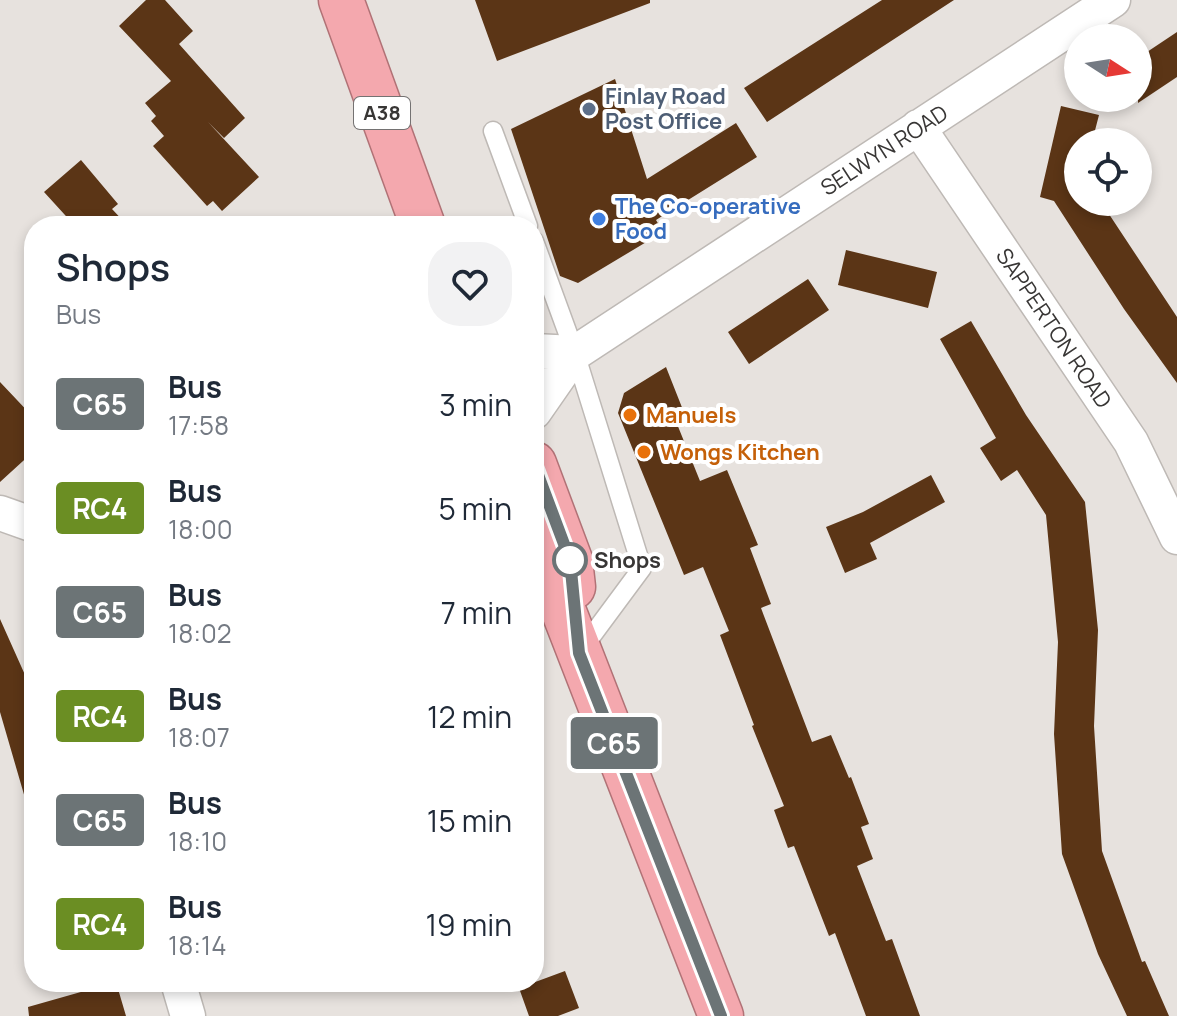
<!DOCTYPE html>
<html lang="en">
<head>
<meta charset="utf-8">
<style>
  :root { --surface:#fff; --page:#f2f2f3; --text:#1f2937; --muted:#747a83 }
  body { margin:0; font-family:Manrope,sans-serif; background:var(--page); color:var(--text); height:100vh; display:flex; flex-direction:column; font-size:30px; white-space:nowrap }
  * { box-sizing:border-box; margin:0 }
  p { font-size:26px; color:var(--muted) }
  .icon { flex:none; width:44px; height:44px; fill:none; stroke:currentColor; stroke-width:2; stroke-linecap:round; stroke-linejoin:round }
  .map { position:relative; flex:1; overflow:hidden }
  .details { position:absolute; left:24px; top:216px; width:520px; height:776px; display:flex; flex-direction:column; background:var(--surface); border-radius:32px; box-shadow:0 4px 12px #0003 }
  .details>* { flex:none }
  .badge { padding:0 16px; border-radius:6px; font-size:28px; line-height:52px }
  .needle { width:52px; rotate:102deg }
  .tools { position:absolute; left:1064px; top:24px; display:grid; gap:16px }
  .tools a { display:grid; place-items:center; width:88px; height:88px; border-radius:50%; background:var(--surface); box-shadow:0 4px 12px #0003; font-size:40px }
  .map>.badge { position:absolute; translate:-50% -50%; box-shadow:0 0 0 4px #fff }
  .round { display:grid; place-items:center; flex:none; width:84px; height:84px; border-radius:32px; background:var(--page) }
  .summary { display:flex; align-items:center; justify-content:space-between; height:136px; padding:0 32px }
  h1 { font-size:38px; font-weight:600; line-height:60px }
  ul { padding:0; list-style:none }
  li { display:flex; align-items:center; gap:24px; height:104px; padding:0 32px }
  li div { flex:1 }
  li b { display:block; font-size:30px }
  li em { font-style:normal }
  li .badge { min-width:88px; font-weight:700; text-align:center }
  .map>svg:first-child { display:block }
  .building { fill:#5b3516 }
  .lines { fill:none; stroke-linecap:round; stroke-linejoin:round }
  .service-casing { stroke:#beb9b5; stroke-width:21 }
  .minor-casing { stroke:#beb9b5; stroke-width:37 }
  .trunk-casing { stroke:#b17276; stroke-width:47 }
  .service { stroke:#fff; stroke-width:18 }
  .minor { stroke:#fff; stroke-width:34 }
  .trunk { stroke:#f4a8ae; stroke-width:44 }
  .line-casing { stroke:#fff; stroke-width:18 }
  .line { stroke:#6c7476; stroke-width:12 }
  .service-dot { fill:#5c6f8a; stroke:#fff; stroke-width:3 }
  .shop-dot { fill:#3f7fe0; stroke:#fff; stroke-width:3 }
  .food-dot { fill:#e8710a; stroke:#fff; stroke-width:3 }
  .stop-dot { fill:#fff; stroke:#6c7476; stroke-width:4 }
  .labels { text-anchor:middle; stroke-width:8; stroke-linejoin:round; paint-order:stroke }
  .shield { fill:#fff; stroke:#747272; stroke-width:2 }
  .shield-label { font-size:20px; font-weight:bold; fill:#383635 }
  .service-label { font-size:22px; font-weight:bold; fill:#4e5e75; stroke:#fff; text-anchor:start }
  .street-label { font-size:22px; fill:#383635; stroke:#fff }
  .shop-label { font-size:22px; font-weight:bold; fill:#366cbe; stroke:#fff; text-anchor:start }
  .food-label { font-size:22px; font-weight:bold; fill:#c56008; stroke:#fff; text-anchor:start }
  .stop-label { font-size:22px; font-weight:bold; fill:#383635; stroke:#fff; text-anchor:start }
</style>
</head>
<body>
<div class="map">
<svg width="1177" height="1016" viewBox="0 0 1177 1016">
  <rect width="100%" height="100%" fill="#e7e2de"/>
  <path class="building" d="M146 0H165L193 31 179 44 245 118 224 138 208 122 259 177 222 211 213 201 207 206 153 146 164 136 151 121 156 116 145 103 171 81 119 26Z
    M475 0H650V3L497 61Z
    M882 0H954L767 122 744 88Z
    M1177 32V77L1138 103V58Z
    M615 79 647 179 736 123 757 157 656 220 663 232 578 283 560 276 511 129Z
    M1061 106 1099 115 1092 142H1078V202H1101L1177 317V383L1124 309 1054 201 1040 197Z
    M81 160 118 204 112 209 128 226H75L44 192Z
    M846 250 937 272 928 308 838 285Z
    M808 279 829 310 749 364 728 332Z
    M971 321 1026 415 1085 502 1098 630 1094 726 1102 851 1142 962 1145 961 1169 1016H1127L1098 954 1062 854 1054 734 1058 642 1046 515 1017 470 1001 481 980 448 996 438 940 339Z
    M666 367 683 410 673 414 700 481 727 470 758 545 750 548 771 604 761 608 812 742 831 735 849 778 851 777 869 824 861 827 873 859 857 866 886 941 892 939 920 1016H866L835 933 829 936 794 846 788 848 774 810 784 806 752 726 754 725 720 635 729 631 703 567 684 575 618 413 624 393Z
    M0 382 34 418V451L0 482Z
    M931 475 945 502 870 543 877 559 845 573 826 527 863 512Z
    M0 619 34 695V797L25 798 0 712Z
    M565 971 579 1008 558 1016H529L519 988Z
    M116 982 126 1016H29L28 1007Z"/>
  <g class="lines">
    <g class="service-casing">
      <path id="service" d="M493 131 528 226
        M534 241 575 353 642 568 582 649"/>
    </g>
    <g class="minor-casing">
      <path id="minor" d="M918 127 1131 442 1177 537
        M534 351 575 353
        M534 412 575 353 1113 0
        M0 513 34 525
        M178 982 188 1016"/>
    </g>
    <g class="trunk-casing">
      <path id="trunk" d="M341 0 423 226
        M534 464 570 560 573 587
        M534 548 548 571 721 1016"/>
    </g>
    <use href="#service" class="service"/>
    <use href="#minor" class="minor"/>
    <use href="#trunk" class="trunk"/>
  </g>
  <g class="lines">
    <g class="line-casing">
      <path id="line" d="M534 464 570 560 579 653 721 1016"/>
    </g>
    <use href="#line" class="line"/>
  </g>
  <circle class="service-dot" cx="589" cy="109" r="8"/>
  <circle class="shop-dot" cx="599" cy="219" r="8"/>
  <g class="food-dot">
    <circle cx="630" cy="415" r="8"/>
    <circle cx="644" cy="452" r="8"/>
  </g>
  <circle class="stop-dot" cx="570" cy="560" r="16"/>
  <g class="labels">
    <rect class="shield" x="354" y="97" width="56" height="32" rx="6"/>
    <g class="shield-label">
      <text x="382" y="120">A38</text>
    </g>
    <g class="service-label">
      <text x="605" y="104">Finlay Road<tspan x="605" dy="25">Post Office</tspan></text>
    </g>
    <g class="street-label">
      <text transform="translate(884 150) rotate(-33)" y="8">SELWYN ROAD</text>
      <text transform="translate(1054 328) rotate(56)" y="8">SAPPERTON ROAD</text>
    </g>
    <g class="shop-label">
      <text x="615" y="214">The Co-operative<tspan x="615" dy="25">Food</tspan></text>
    </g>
    <g class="food-label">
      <text x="646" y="423">Manuels</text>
      <text x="660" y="460">Wongs Kitchen</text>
    </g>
    <g class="stop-label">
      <text x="594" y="568">Shops</text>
    </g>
  </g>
</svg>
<div class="tools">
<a><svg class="needle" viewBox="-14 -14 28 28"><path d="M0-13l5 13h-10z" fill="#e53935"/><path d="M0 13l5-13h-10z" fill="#747a83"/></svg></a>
<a><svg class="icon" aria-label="locate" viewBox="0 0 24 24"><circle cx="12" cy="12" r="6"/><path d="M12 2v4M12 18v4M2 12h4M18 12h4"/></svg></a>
</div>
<b class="badge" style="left:614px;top:743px;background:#6c7476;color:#fff">C65</b>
<section class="details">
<div class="summary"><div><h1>Shops</h1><p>Bus</p></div><a class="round"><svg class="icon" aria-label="heart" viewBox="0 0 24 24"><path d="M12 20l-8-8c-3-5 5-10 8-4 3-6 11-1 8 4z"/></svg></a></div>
<ul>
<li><span class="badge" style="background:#6c7476;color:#fff">C65</span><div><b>Bus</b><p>17:58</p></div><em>3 min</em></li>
<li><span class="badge" style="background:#6b8e23;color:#fff">RC4</span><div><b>Bus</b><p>18:00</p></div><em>5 min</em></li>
<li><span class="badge" style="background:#6c7476;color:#fff">C65</span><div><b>Bus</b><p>18:02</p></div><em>7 min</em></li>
<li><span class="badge" style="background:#6b8e23;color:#fff">RC4</span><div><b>Bus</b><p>18:07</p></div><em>12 min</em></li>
<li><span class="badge" style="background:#6c7476;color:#fff">C65</span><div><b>Bus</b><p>18:10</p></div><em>15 min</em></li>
<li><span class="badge" style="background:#6b8e23;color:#fff">RC4</span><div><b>Bus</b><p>18:14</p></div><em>19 min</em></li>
</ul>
</section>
</div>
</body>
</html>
